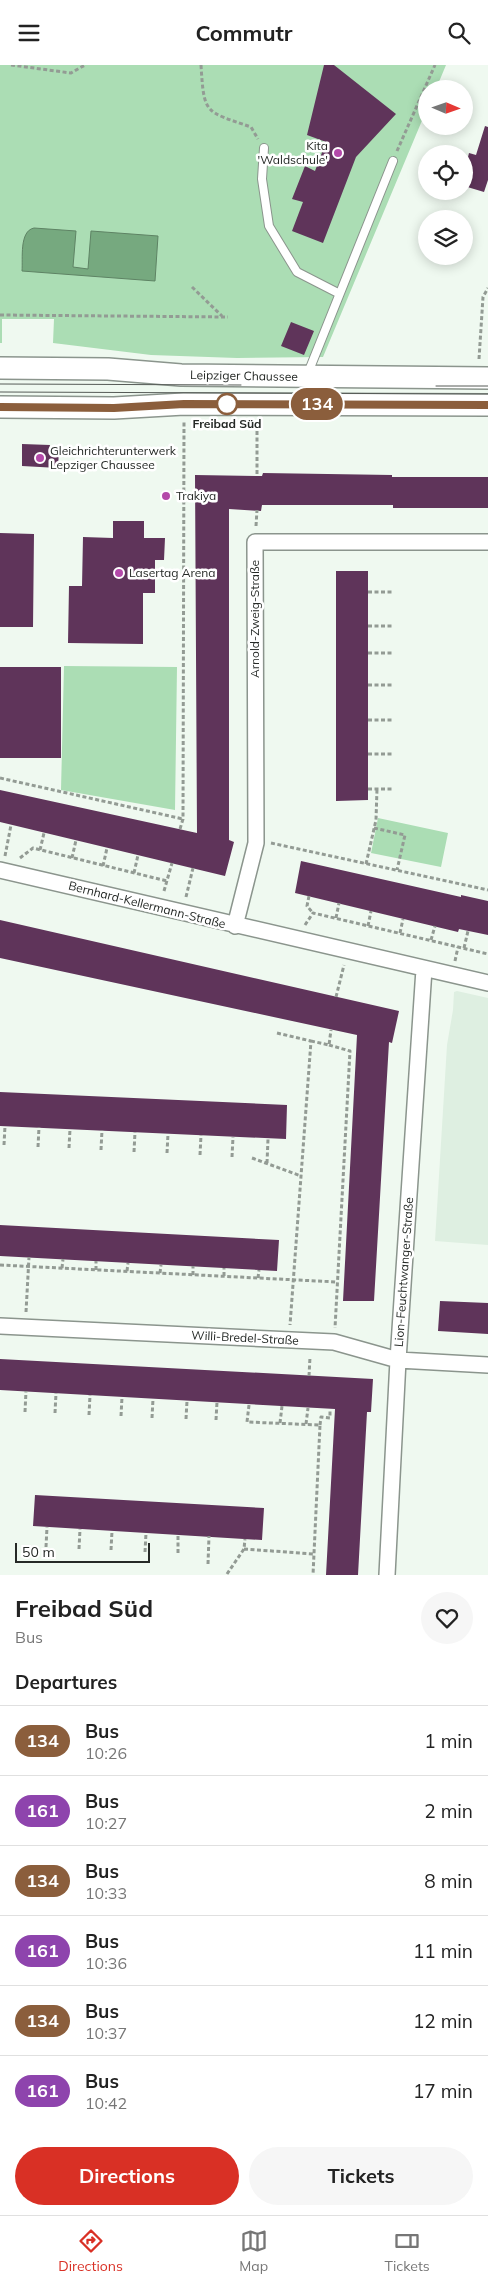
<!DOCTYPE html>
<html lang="en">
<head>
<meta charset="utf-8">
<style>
  :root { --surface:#fff; --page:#f6f6f6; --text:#222; --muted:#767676; --line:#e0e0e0; --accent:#d93025 }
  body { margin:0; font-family:Mulish,sans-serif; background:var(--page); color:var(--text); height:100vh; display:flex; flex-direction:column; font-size:19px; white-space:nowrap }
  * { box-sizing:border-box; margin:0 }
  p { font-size:16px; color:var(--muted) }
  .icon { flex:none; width:28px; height:28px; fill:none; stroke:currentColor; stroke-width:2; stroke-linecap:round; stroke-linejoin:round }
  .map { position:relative; height:1510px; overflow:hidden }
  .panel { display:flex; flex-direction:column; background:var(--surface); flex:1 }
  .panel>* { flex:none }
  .badge { padding:0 10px; border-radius:16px; font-size:18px; line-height:32px }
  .needle { width:32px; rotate:92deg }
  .controls { position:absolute; left:418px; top:15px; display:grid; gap:10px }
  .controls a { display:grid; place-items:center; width:55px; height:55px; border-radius:50%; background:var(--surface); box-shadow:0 2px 12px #0003; font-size:25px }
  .scale { position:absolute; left:15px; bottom:12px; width:135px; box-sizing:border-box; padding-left:5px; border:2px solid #252926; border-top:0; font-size:14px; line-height:18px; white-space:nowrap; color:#252926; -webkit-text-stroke:4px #fff; paint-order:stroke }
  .map>.badge { position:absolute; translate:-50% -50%; box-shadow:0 0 0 2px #fff }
  h2 { padding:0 15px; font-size:19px; line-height:45px }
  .round { display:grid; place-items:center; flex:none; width:52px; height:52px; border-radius:26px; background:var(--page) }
  .summary { display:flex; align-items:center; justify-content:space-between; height:85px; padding:0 15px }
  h1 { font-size:24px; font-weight:700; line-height:38px }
  .action { display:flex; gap:10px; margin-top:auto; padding:10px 15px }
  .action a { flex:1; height:58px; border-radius:30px; background:var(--accent); color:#fff; font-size:20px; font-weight:700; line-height:58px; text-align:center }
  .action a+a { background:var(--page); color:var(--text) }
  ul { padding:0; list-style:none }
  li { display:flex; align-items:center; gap:15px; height:70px; padding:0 15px; border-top:1px solid var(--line) }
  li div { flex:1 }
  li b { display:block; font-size:19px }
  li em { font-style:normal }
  li .badge { min-width:55px; font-weight:700; text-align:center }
  header { display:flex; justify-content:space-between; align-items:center; height:65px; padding:0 15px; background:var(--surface); font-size:22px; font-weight:700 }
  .tabs { display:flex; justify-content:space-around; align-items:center; height:70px; border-top:1px solid var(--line); background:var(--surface); font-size:14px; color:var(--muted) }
  .tabs a { display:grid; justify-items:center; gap:2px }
  .tabs .on { color:var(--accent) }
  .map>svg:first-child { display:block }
  .built { fill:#deefe1 }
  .green { fill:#abddb4 }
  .water { fill:#76a97f; stroke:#5e8364 }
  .building { fill:#5f345a }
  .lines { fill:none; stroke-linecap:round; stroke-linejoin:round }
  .lane-casing { stroke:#8b958d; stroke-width:10 }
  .street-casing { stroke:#8b958d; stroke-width:18 }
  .secondary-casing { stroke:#8b958d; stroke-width:24 }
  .path { stroke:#939b94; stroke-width:3; stroke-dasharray:4 2.5; stroke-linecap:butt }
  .lane { stroke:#fff; stroke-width:8 }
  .street { stroke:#fff; stroke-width:15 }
  .secondary { stroke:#fff; stroke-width:21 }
  .tram { stroke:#565b57; stroke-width:1 }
  .line-casing { stroke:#fff; stroke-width:11 }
  .line { stroke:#8b5e3c; stroke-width:8 }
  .poi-dot { fill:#b449a9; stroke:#fff; stroke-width:2 }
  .stop-dot { fill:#fff; stroke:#8b5e3c; stroke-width:2.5 }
  .labels { text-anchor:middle; stroke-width:5; stroke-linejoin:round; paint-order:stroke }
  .poi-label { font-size:12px; fill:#252926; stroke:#fff; text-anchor:start }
  .street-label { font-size:12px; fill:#252926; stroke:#fff }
  .stop-label { font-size:12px; font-weight:bold; fill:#252926; stroke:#fff }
</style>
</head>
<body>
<header><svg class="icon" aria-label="menu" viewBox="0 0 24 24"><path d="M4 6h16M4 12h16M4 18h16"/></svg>Commutr<svg class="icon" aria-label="search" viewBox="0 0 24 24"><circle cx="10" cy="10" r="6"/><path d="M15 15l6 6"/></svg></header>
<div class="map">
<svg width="488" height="1510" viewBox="0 0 488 1510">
  <rect width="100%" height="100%" fill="#eff9f0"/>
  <path class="built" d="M457 926 488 933V1180L435 1176 447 980 453 945 454 927Z"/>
  <path class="green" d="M0 0H446L436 24H426V46L323 292 237 293 151 290 53 278 54 254H2V278H0Z
    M64 601 177 602 175 745 61 725Z
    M378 753 448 768 441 802 371 788Z"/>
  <path class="water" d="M34 163 76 166 73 202 88 204 91 166 158 171 155 216 22 206C23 194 19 166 34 163Z"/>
  <path class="building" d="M324 0H334L396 49 356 92 323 178 292 166 303 137 292 134 305 101 315 106 326 77 307 70Z
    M485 61 488 62V115L484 127 464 121V108L469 88 476 90Z
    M291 257 314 266 304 290 281 281Z
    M22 379 50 380 49 385H59L58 403 22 401Z
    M263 408 392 410V412H488V443H393V440H262L261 446 229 444V775L234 777 225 811 0 757V725L197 768 195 410 262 411Z
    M113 456H144V473H165L164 495H155V528H143V579L68 578 69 521H82L83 472 113 473Z
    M0 468 34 469 33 562H0Z
    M336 506H368V735L336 736Z
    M0 602H61V693H0Z
    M301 796 461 832V830L488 836V870L459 864 458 867 295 828Z
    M0 855 399 946 392 978 389 977 374 1236H343L357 970 0 893Z
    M0 1027 287 1040 286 1074 0 1061Z
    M0 1160 279 1175 277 1206 0 1191Z
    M440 1236 488 1238V1269L438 1266Z
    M0 1294 373 1314 371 1347H367L358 1510H326L335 1344 0 1325Z
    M35 1430 264 1443 262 1475 33 1461Z"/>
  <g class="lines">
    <g class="lane-casing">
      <path id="lane" d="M264 83 262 114 269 161 297 207 338 228
        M310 310V303L393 96"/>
    </g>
    <g class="street-casing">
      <path id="street" d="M0 805 488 918
        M235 861 256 778 255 477H488
        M0 1261 334 1277 398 1295 488 1300
        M387 1510 398 1295 424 904"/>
    </g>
    <g class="secondary-casing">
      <path id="secondary" d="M0 303 108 304 181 310 488 313
        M0 342 114 343 184 339 488 340"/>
    </g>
    <path class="path" d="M11 0 71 8 85 0
      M201 0C204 50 205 46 251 62L258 74
      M397 86 435 0
      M192 222 222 251
      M0 250 228 252
      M479 294 483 232 488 223
      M257 366V411
      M256 461 257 445
      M368 527H392
      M368 561H392
      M368 588H392
      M368 620H392
      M368 655H392
      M368 689H392
      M0 713 183 754
      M368 724H392
      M374 763 405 770 397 805
      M180 764 183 754 184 357
      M271 778 488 825
      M40 785 44 768
      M5 791 11 760
      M20 793 33 783 167 816
      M72 793 76 775
      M366 799 376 755 377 724
      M103 801 107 783
      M134 808 138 790
      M164 826 172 798
      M309 831 307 841 313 848
      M186 832 193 803
      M336 853 339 838
      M305 860 313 848 488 889
      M368 861 371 846
      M400 868 403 854
      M431 875 435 861
      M464 883 468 866
      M455 896 458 882
      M336 932 344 900
      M277 968 311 976 290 1260
      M311 976 329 980 331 965
      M329 980 350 986 335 1263
      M4 1080 5 1061
      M38 1082 39 1062
      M69 1083 70 1064
      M101 1085 102 1065
      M134 1087 135 1067
      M167 1088 168 1069
      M200 1090 201 1070
      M232 1092 233 1072
      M252 1093 301 1111
      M267 1098 268 1074
      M0 1200 337 1217
      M62 1203 63 1194
      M96 1205V1196
      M127 1206 128 1198
      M160 1208 161 1200
      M193 1210V1201
      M224 1211V1203
      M258 1213 259 1205
      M26 1247 29 1192
      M309 1311 310 1292
      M249 1340 247 1357 320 1360 313 1510
      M25 1347 26 1326
      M55 1348 56 1328
      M89 1350 90 1330
      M121 1351 122 1332
      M152 1353 153 1334
      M186 1354 187 1336
      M216 1355 217 1337
      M280 1358 282 1341
      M306 1359 308 1343
      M320 1360 321 1352 330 1353V1344
      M46 1482 47 1462
      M79 1484 80 1464
      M244 1484 314 1489
      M111 1485 112 1466
      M145 1487 146 1468
      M178 1488V1470
      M208 1499 209 1471
      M227 1509 244 1484 245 1474"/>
    <use href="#lane" class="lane"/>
    <use href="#street" class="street"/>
    <use href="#secondary" class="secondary"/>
    <path class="tram" d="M0 319 241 320
      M436 321H488
      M0 327 488 329"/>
  </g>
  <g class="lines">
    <g class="line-casing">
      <path id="line" d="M0 342 114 343 184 339 488 340"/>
    </g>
    <use href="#line" class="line"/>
  </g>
  <g class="poi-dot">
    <circle cx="338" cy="88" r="5"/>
    <circle cx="40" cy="393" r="5"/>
    <circle cx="166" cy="431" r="5"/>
    <circle cx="119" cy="508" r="5"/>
  </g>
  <circle class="stop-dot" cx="227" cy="339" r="10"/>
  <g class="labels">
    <g class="poi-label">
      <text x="328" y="85" text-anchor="end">Kita<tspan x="328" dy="14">'Waldschule'</tspan></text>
      <text x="50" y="390">Gleichrichterunterwerk<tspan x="50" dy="14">Lepziger Chaussee</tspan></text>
      <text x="176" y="435">Trakiya</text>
      <text x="129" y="512">Lasertag Arena</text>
    </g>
    <g class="street-label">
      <text transform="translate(244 311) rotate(1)" y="4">Leipziger Chaussee</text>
      <text transform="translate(255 554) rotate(-90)" y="4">Arnold-Zweig-Straße</text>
      <text transform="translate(147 840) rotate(14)" y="4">Bernhard-Kellermann-Straße</text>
      <text transform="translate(404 1207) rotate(-86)" y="4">Lion-Feuchtwanger-Straße</text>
      <text transform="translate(245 1273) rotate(3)" y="4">Willi-Bredel-Straße</text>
    </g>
    <g class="stop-label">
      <text x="227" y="363">Freibad Süd</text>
    </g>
  </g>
</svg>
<div class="controls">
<a><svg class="needle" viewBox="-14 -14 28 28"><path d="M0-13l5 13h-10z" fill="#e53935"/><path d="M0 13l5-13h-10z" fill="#767676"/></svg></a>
<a><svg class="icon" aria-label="locate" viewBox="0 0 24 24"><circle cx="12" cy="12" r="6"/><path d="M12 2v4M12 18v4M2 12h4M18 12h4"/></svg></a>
<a><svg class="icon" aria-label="layers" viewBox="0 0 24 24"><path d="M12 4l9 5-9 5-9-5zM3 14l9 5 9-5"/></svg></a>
</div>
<div class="scale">50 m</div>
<b class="badge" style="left:317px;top:339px;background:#8b5e3c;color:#fff">134</b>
</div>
<section class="panel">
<div class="summary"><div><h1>Freibad Süd</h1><p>Bus</p></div><a class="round"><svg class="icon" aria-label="heart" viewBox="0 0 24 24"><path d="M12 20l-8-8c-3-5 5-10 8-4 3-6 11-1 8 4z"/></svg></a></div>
<h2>Departures</h2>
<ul>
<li><span class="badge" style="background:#8b5e3c;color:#fff">134</span><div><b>Bus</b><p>10:26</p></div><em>1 min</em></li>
<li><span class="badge" style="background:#8e44ad;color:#fff">161</span><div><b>Bus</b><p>10:27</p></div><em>2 min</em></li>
<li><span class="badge" style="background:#8b5e3c;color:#fff">134</span><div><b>Bus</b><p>10:33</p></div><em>8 min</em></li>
<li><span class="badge" style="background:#8e44ad;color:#fff">161</span><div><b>Bus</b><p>10:36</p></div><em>11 min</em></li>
<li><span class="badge" style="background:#8b5e3c;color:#fff">134</span><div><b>Bus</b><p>10:37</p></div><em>12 min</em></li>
<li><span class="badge" style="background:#8e44ad;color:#fff">161</span><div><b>Bus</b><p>10:42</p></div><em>17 min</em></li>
</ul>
<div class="action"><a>Directions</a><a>Tickets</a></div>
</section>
<nav class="tabs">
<a class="on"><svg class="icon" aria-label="directions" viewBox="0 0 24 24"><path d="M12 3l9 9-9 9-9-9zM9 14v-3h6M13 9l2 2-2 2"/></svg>Directions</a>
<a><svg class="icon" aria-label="map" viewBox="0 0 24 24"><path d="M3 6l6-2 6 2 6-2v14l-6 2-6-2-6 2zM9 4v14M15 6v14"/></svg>Map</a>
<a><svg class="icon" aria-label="tickets" viewBox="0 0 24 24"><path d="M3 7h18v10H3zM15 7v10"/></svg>Tickets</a>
</nav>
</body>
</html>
